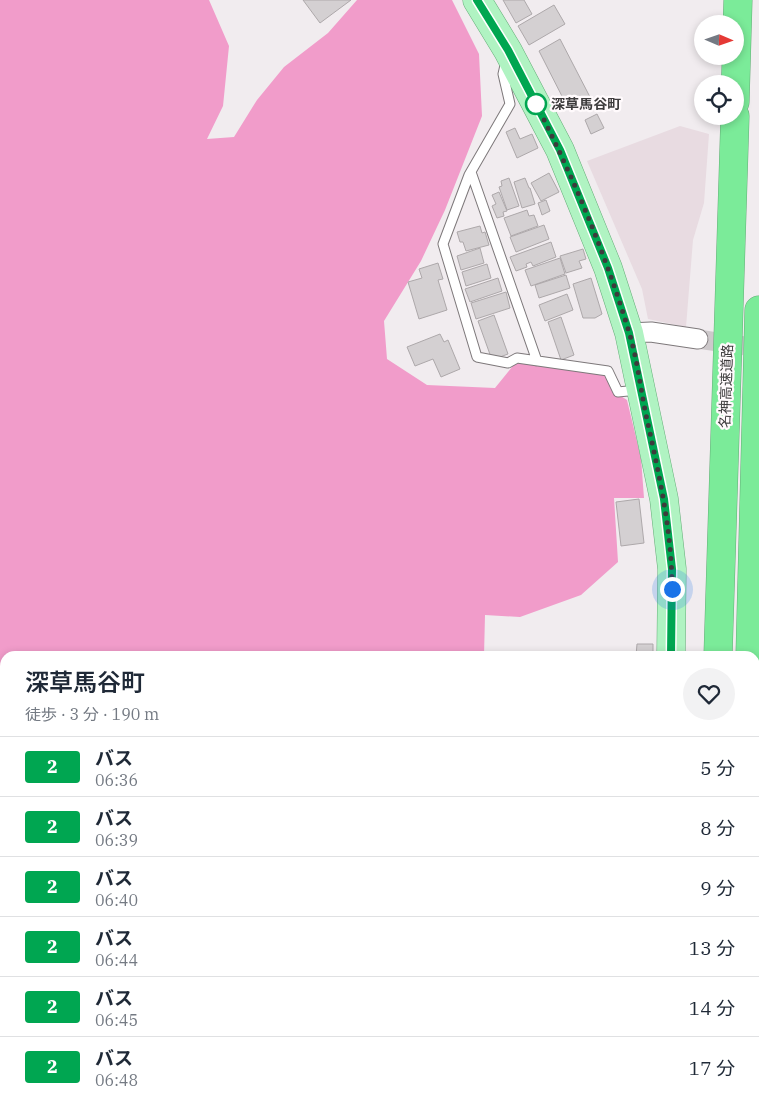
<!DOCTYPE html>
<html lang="ja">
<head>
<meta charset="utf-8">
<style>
  :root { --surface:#fff; --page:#f2f2f3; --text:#1f2937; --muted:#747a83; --line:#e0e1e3 }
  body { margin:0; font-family:"IBM Plex Serif","Noto Sans JP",serif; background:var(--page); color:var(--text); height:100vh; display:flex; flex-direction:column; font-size:19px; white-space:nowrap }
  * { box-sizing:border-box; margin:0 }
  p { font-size:16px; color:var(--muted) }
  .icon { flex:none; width:28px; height:28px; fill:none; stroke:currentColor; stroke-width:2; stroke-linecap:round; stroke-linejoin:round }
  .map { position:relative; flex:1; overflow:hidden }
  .sheet { position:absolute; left:0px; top:651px; width:760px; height:456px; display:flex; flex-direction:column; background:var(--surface); border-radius:15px 15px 0 0; box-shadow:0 2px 8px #0003 }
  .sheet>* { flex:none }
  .badge { padding:0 10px; border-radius:4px; font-size:18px; line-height:32px }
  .needle { width:32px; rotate:92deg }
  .buttons { position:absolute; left:694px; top:15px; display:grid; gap:10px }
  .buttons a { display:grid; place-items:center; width:50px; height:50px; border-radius:50%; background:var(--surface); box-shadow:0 2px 8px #0003; font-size:25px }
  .you { position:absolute; width:25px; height:25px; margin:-12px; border:4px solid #fff; border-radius:50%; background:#1a73e8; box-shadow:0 0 0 8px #1a73e833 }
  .map>.badge { position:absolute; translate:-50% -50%; box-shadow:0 0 0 2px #fff }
  .round { display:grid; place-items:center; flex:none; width:52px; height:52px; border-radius:26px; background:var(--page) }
  .summary { display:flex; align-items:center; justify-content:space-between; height:85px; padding:0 25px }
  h1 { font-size:24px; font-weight:600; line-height:38px }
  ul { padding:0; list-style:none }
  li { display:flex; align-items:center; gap:15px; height:60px; padding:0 25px; border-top:1px solid var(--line) }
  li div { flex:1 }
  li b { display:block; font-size:19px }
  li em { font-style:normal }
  li .badge { min-width:55px; font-weight:700; text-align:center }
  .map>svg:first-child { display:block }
  .built { fill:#e8dbe1 }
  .forest { fill:#f19cca }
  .building { fill:#d4d0d2; stroke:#ada8aa }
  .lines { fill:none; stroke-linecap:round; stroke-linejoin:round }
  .minor-tunnel { stroke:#cdc9cb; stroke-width:19; stroke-dasharray:19 9; stroke-linecap:butt }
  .service-casing { stroke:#7d787a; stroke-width:11 }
  .minor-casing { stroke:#7d787a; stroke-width:21 }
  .primary-casing { stroke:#65ad78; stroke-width:29 }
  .motorway-casing { stroke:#65ad78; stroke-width:29 }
  .service { stroke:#fff; stroke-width:9 }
  .minor { stroke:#fff; stroke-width:19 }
  .primary { stroke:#b0f3c2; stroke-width:28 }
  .motorway { stroke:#7beb99; stroke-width:28 }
  .line-casing { stroke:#fff; stroke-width:11 }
  .line { stroke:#00a651; stroke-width:8 }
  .walk { stroke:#3d3b3c; stroke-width:5; stroke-dasharray:0 9 }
  .stop-dot { fill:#fff; stroke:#00a651; stroke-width:2.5 }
  .labels { text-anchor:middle; stroke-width:4.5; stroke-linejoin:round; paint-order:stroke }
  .stop-label { font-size:14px; font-weight:bold; fill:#3d3b3c; stroke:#fffafc; text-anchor:start }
  .street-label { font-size:14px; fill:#3d3b3c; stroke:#fffafc }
</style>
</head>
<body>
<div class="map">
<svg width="759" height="1107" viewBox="0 0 759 1107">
  <rect width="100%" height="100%" fill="#f1ecef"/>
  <path class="built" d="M680 126 709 134 704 203 693 240 686 327 648 319 642 289 587 161Z
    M531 1103 636 1102V1107H527Z"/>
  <path class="forest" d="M0 0H209L229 46 223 106 207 139 234 137 257 100 284 67 328 33 357 0H452L479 54 482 116 445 210 421 261 384 321 387 359 427 385 495 388 516 362 605 375 616 393 627 400 641 458 644 498H614L618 562 581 595 520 617 485 615 484 656H5V812L0 826Z
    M0 857 5 860V1102L324 1103 320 1107H0Z"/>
  <path class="building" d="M303 0H351L320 23Z
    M503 0H524L532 14 516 23Z
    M554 5 565 24 529 45 518 26Z
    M560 39 590 97 568 108 539 51Z
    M597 114 604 128 591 134 585 120Z
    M515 128 520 139 532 134 538 148 517 158 506 132Z
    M549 173 559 192 541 201 531 183Z
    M509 178 519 206 507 210 499 187 502 186 501 181Z
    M525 178 529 188H530L535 204 522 208 514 182Z
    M499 192 507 211 503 212 504 216 497 218 492 206 496 204 492 195Z
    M546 200 550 211 542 215 538 203Z
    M527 210 529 216 534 215 538 226 511 236 504 218Z
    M544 225 549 239 516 252 510 237Z
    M480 226 482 233 485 232 489 245 466 251 463 242H460L457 232Z
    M551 242 556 257 533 266 531 262 526 264 527 267 516 271 510 257Z
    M480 248 484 263 461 270 457 256Z
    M583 249 586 259 579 261 582 268 566 273 560 256Z
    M560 258 565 274 531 286 525 270Z
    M438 263 443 279 438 280 447 310 419 319 408 282 422 278 419 269Z
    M487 264 491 278 466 286 462 272Z
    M566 275 570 288 539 298 535 285Z
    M498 278 502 291 470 302 465 289Z
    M591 278 602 314 595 318H583L573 284Z
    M506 292 510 308 476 319 471 303Z
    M567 294 573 310 545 321 539 305Z
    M494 315 508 354 492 360 478 321Z
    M561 317 574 355 561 360 548 322Z
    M440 334 444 342 448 340 460 369 441 377 433 359 415 366 407 347Z
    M639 499 644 543 621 546 616 502Z
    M637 644H653V656H636Z"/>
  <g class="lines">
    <path class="minor-tunnel" d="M698 339 759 348"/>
    <g class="service-casing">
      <path id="service" d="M506 61 503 74 510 104 469 175 443 244 477 357 508 363 517 358 608 371 618 392 638 390
        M471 172 537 361"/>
    </g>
    <g class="minor-casing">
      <path id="minor" d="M629 333 651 332 698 339"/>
    </g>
    <g class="primary-casing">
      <path id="primary" d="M477 0 508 51 560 150 608 268 629 333 664 499 672 569 671 656
        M658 1107V1102"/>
    </g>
    <g class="motorway-casing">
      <path id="motorway" d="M735 102 738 0
        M718 656 735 116
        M750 656 759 310
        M717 1102V1107
        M752 1102V1107"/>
    </g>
    <use href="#service" class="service"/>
    <use href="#minor" class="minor"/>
    <use href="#primary" class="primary"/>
    <use href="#motorway" class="motorway"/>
  </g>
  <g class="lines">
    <g class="line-casing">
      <path id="line" d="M477 0 508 50 560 150 608 268 629 333 664 499 672 569 671 656"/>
    </g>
    <use href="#line" class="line"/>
    <path class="walk" d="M536 104 534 100C572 174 605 252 629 332 638 361 641 394 648 424 660 479 672 533 672 589"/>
  </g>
  <circle class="stop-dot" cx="536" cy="104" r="10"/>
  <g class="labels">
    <g class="stop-label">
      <text x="551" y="109">深草馬谷町</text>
    </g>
    <g class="street-label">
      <text transform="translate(726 386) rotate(-88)" y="5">名神高速道路</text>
    </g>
  </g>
</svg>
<div class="buttons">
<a><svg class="needle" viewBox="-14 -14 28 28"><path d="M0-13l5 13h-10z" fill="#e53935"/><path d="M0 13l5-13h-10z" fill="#747a83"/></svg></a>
<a><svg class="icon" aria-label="locate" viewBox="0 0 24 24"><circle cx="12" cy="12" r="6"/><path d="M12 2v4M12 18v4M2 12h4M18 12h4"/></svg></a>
</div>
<div class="you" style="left:672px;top:589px"></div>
<section class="sheet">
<div class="summary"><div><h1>深草馬谷町</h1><p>徒歩 · 3 分 · 190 m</p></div><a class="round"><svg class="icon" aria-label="heart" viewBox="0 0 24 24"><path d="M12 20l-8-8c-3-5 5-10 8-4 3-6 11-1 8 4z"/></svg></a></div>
<ul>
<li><span class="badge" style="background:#00a651;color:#fff">2</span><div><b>バス</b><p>06:36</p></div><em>5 分</em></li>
<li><span class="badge" style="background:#00a651;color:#fff">2</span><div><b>バス</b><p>06:39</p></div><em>8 分</em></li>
<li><span class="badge" style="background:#00a651;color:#fff">2</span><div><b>バス</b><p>06:40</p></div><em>9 分</em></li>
<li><span class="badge" style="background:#00a651;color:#fff">2</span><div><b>バス</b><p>06:44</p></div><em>13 分</em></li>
<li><span class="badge" style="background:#00a651;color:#fff">2</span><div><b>バス</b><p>06:45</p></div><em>14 分</em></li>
<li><span class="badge" style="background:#00a651;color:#fff">2</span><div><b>バス</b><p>06:48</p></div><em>17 分</em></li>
</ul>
</section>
</div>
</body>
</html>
